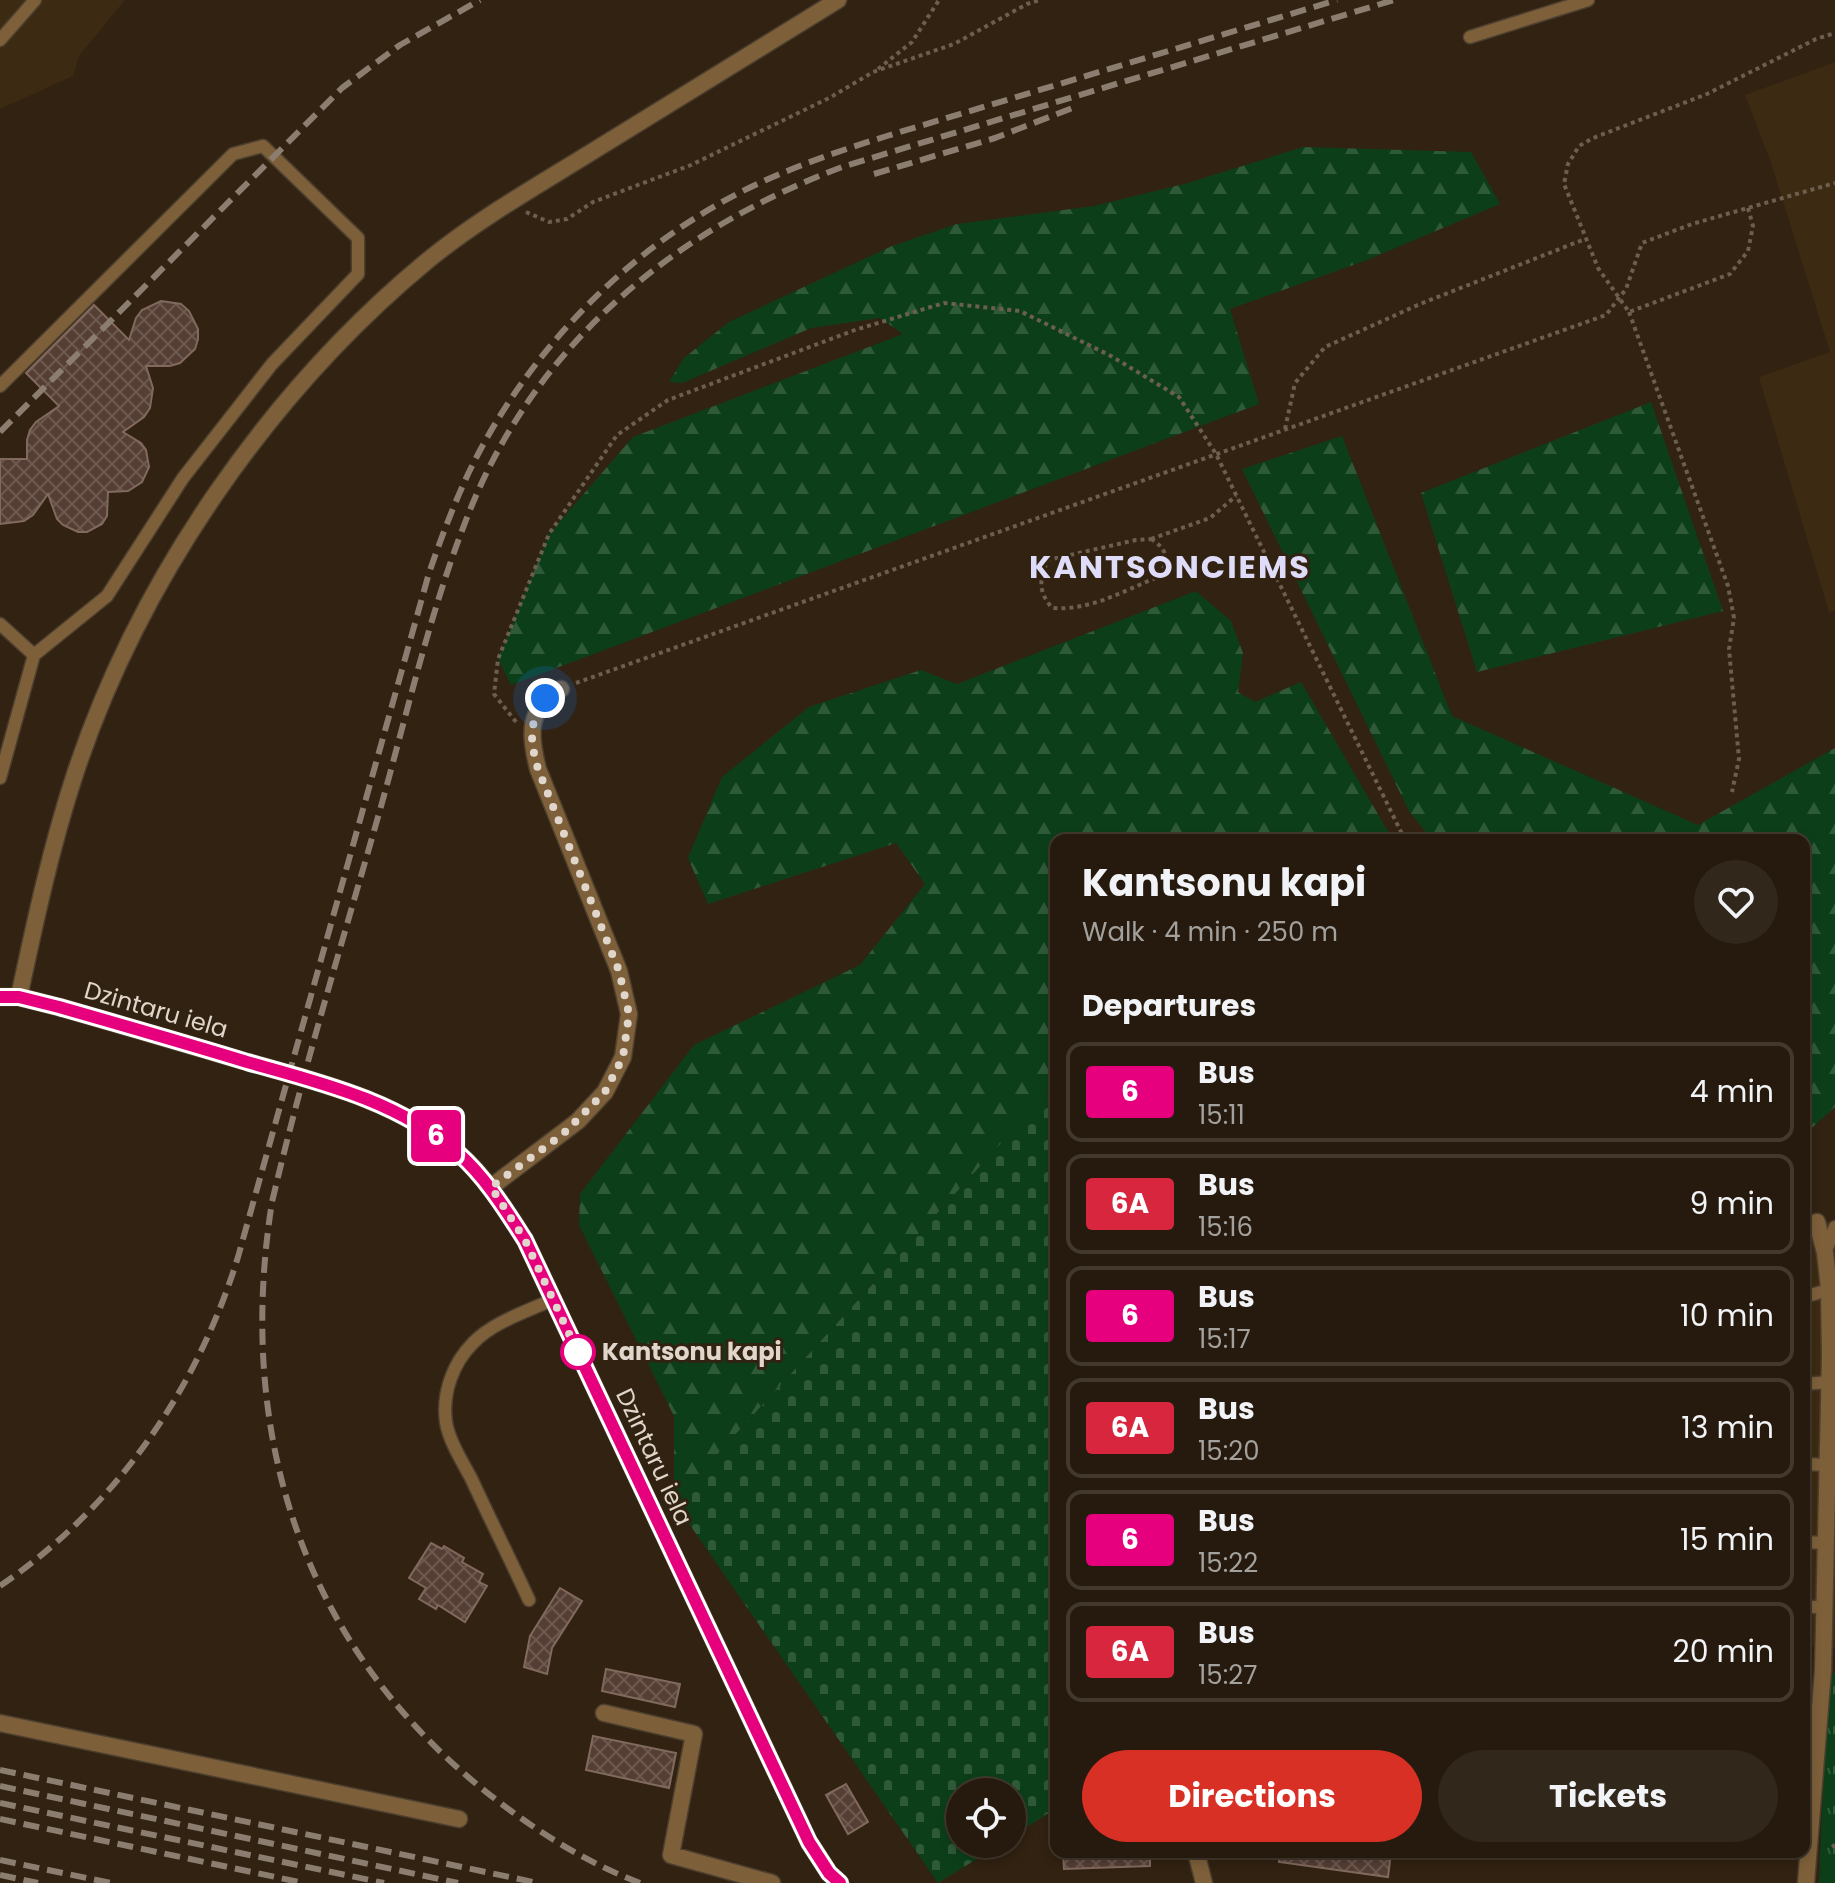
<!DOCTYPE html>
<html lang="en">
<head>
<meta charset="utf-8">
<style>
  :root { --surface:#251a0d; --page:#31271b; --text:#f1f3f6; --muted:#a3a19d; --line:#42382e; --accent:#d93025 }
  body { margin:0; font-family:Poppins,sans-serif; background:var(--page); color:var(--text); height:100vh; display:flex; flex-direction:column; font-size:30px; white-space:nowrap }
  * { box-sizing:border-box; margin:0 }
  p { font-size:26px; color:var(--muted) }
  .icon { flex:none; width:44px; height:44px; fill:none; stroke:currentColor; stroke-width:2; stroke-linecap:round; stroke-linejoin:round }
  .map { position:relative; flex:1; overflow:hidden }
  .details { position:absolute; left:1050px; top:834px; width:760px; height:1024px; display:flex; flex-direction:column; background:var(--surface); border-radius:16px; box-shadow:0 4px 12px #0003,0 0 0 2px var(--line) }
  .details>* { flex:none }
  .badge { padding:0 16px; border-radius:6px; font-size:28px; line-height:52px }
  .fabs { position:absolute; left:946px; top:1778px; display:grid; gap:16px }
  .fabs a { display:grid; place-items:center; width:80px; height:80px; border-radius:50%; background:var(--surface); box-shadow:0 4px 12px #0003,0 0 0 2px var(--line); font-size:40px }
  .you { position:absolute; width:40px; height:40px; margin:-20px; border:6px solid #fff; border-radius:50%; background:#1a73e8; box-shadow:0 0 0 12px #1a73e833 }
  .map>.badge { position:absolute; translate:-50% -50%; box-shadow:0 0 0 4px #fff }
  h2 { padding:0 32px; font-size:30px; line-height:72px }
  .round { display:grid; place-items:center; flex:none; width:84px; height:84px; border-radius:42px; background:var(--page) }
  .headline { display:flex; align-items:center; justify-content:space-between; height:136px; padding:0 32px }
  h1 { font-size:38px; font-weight:700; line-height:60px }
  .cta { display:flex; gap:16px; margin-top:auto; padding:16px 32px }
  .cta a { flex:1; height:92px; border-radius:48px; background:var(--accent); color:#fff; font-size:32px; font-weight:700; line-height:92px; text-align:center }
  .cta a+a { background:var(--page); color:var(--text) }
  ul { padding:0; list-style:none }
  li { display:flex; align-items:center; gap:24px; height:100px; margin:0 16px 12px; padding:0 16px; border:4px solid var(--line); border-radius:16px }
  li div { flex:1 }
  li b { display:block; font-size:30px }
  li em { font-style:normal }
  li .badge { min-width:88px; font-weight:700; text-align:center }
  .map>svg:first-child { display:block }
  .built { fill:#3d2a12 }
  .forest { fill:url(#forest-firs) }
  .cemetery { fill:url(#cemetery-stones) }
  .park { fill:url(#park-tufts) }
  .building { fill:url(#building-cross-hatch); stroke:#82695e; stroke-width:2 }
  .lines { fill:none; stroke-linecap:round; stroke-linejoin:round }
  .service-casing { stroke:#4d3f2f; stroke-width:15 }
  .minor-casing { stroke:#4d3f2f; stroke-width:19 }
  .tertiary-casing { stroke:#4d3f2f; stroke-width:19 }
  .path { stroke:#6c5f50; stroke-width:4; stroke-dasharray:4 4; stroke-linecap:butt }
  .service { stroke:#7d603a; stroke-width:12 }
  .minor { stroke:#7d603a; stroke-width:16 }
  .tertiary { stroke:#7d603a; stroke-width:16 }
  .rail { stroke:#8b7e71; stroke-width:6; stroke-dasharray:16 8; stroke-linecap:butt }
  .line-casing { stroke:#fff; stroke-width:18 }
  .line { stroke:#e6007e; stroke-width:12 }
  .walk { stroke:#e0d6cb; stroke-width:8; stroke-dasharray:0 14.4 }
  .stop-dot { fill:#fff; stroke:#e6007e; stroke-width:4 }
  .labels { text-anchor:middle; stroke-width:6; stroke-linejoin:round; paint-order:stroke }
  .street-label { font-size:24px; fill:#e0d6cb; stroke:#312211 }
  .stop-label { font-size:24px; font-weight:bold; fill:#e0d6cb; stroke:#312211; text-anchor:start }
  .district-label { font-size:32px; font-weight:bold; letter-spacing:2px; fill:#dfdcf9; stroke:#312211 }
</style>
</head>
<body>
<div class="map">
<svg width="1835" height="1883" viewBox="0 0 1835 1883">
  <defs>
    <pattern id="forest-firs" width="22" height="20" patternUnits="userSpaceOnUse" patternTransform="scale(2)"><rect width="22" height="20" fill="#0c3f19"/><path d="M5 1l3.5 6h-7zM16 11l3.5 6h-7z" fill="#2f5a39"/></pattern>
    <pattern id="cemetery-stones" width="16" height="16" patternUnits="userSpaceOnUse" patternTransform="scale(2)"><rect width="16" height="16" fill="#0c3f19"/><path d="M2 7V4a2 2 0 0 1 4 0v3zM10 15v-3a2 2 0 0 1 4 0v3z" fill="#2f5a39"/></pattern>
    <pattern id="park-tufts" width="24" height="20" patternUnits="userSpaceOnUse" patternTransform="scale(2)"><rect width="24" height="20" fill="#0c3f19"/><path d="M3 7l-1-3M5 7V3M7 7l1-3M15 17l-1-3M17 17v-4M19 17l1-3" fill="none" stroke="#2f5a39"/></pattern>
    <pattern id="building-cross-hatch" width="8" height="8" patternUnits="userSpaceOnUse" patternTransform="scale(2)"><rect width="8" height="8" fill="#553e34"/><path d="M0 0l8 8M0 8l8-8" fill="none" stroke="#6d5950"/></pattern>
  </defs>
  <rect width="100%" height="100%" fill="#312211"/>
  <path class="built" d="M0 0H125L79 56 73 76 0 109Z
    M1835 62V611L1829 612 1759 377 1830 352 1770 160 1745 95Z
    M1804 1218 1835 1222V1648L1804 1645Z"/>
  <path class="forest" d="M1303 147 1471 152 1500 204 1367 260 1230 309 1259 404 511 685 498 659 549 534 633 437 903 334 880 318 811 328 682 383 669 382 684 358 729 322 892 246 957 224 1094 206 1188 183Z
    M1651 402 1723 611 1477 672 1421 493Z
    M1342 436 1452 716 1698 825 1835 748V1107L1804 1135V840H1432L1409 811 1242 469Z
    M1196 591 1231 621 1243 653 1238 692 1255 702 1301 682 1393 840H1056V1083L674 1502V1416L579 1225 580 1194 694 1045 860 965 925 884 896 843 708 904 688 858 722 777 809 707 921 670 957 684Z"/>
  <path class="cemetery" d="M1056 1083V1808L1012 1837V1792H960V1844H1001L938 1883 674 1502Z"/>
  <path class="park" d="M1828 1672 1835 1674V1883H1819Z"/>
  <path class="building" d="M161 301 181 304 189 311 198 329V339L195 349 180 363 170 366H146L153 388 150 408 144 417 123 432 141 443 146 450 149 467 142 482 128 491 108 492 107 516 102 524 87 532H78L63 525 57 519 48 494 33 515 24 521 0 524V459H27V440L30 430 36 422 59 406 26 373 94 305 129 340 136 318 142 310Z
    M431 1543 442 1549 444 1546 464 1558 462 1562 483 1574 479 1582 487 1586 465 1622 438 1605 436 1609 419 1599 426 1588 409 1578Z
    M560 1588 582 1601 552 1648 547 1674 524 1667 530 1636Z
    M606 1669 680 1684 675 1707 602 1691Z
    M593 1736 676 1753 669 1788 586 1770Z
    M846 1784 868 1822 848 1834 826 1795Z
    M1063 1852H1150V1866L1064 1869Z
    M1280 1852H1391L1388 1877 1279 1862Z"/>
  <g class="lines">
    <g class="service-casing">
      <path id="service" d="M1470 37 1588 0
        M0 40 35 0
        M0 386 233 154 263 146 358 238V274L272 364 183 478 107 596 34 655 0 778
        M0 624 34 655
        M1825 1253 1835 1227
        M1804 1297 1835 1288
        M1804 1384 1830 1382
        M1804 1464 1826 1465
        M1804 1542 1825 1543
        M529 1600C510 1559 490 1519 471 1478 462 1461 449 1441 446 1422 442 1393 453 1363 473 1343 493 1322 528 1311 554 1299
        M1804 1607H1825"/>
    </g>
    <g class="minor-casing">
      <path id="minor" d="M0 997H19L59 1007C122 1025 185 1044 247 1062 322 1083 398 1101 458 1153 486 1177 505 1209 525 1240L809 1842 829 1873
        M19 997C35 922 51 847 75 774 139 580 269 392 427 261 477 220 535 187 590 153 673 102 755 51 838 0
        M491 1187 578 1121 605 1092 623 1057 629 1014 619 971 538 769C529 734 527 709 561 689
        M604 1713 694 1734 671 1855 772 1883
        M0 1723 459 1819
        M1196 1852 1204 1883
        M1806 1883 1823 1670 1830 1357 1829 1288 1825 1253 1817 1222"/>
    </g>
    <g class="tertiary-casing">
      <path id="tertiary" d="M829 1873 840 1883"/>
    </g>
    <path class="path" d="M878 69 912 42 939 0
      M1748 208 1753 226 1748 251 1730 274 1629 312 1598 268 1564 184 1568 164 1579 146 1593 138 1707 94 1816 39 1835 33
      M526 212 549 222 567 219 593 202 691 165 831 97 873 72 954 44 1027 4 1040 0
      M1629 312 1728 586 1734 618 1729 649 1739 759 1732 792
      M1285 429 1295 383 1325 347 1420 304 1585 239
      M1151 539C1168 549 1170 562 1158 577 1123 591 1090 611 1052 608 1038 591 1039 580 1048 560L1136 540Z
      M1151 539 1210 518 1236 496
      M576 683 1606 315 1626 289 1642 243 1692 224 1835 183
      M516 722 494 694 498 659 549 534 617 435 668 400 855 330 944 303 1020 311 1111 356 1179 397 1216 454 1405 840
      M1832 1847 1835 1845"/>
    <use href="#service" class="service"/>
    <use href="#minor" class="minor"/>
    <use href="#tertiary" class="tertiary"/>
    <path class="rail" d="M874 174 995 138 1075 107
      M0 432 342 88 400 45 480 0
      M0 1586C116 1507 197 1390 238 1257L429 573C441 538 454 504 469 472 530 346 638 237 766 180 838 148 915 128 990 105 1106 70 1221 35 1337 0
      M0 1770 538 1883
      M0 1786 458 1883
      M0 1803 384 1883
      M0 1819 304 1883
      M0 1860 111 1883
      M0 1875 38 1883
      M640 1883C582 1861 528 1826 480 1787 299 1639 236 1428 272 1202 303 1070 343 940 380 810 408 710 431 607 470 510 538 341 677 228 845 166L1394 0"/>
  </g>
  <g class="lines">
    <g class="line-casing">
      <path id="line" d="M0 997H19L59 1007C122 1025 185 1043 247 1062 322 1083 398 1101 458 1153 486 1178 505 1209 525 1240L809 1842 829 1873 840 1883"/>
    </g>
    <use href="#line" class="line"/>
    <path class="walk" d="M545 698C528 725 530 740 538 769L619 971 629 1014 623 1057 605 1092 563 1134 491 1187 525 1240 580 1357 578 1352"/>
  </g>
  <circle class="stop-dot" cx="578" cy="1352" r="16"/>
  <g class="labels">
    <g class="street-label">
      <text transform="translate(156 1010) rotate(16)" y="8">Dzintaru iela</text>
      <text transform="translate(654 1457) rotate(65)" y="8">Dzintaru iela</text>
    </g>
    <g class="stop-label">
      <text x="602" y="1360">Kantsonu kapi</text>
    </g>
    <g class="district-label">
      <text x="1170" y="578">KANTSONCIEMS</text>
    </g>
  </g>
</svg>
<div class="fabs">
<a><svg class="icon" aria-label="locate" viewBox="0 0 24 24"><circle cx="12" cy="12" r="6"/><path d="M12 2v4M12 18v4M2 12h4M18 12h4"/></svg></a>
</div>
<div class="you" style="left:545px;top:698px"></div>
<b class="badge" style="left:436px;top:1136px;background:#e6007e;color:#fff">6</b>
<section class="details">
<div class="headline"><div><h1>Kantsonu kapi</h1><p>Walk · 4 min · 250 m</p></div><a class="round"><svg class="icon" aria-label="heart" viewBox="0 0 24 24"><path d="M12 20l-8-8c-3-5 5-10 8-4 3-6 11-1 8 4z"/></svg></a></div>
<h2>Departures</h2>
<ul>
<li><span class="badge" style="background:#e6007e;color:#fff">6</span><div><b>Bus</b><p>15:11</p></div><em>4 min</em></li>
<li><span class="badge" style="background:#d7263d;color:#fff">6A</span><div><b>Bus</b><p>15:16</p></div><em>9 min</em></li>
<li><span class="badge" style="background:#e6007e;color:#fff">6</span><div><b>Bus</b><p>15:17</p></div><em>10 min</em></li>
<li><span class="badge" style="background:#d7263d;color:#fff">6A</span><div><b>Bus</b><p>15:20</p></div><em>13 min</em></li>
<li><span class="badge" style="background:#e6007e;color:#fff">6</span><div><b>Bus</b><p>15:22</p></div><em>15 min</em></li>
<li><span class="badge" style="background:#d7263d;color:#fff">6A</span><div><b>Bus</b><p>15:27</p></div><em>20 min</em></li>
</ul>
<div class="cta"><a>Directions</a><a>Tickets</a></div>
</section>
</div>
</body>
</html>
